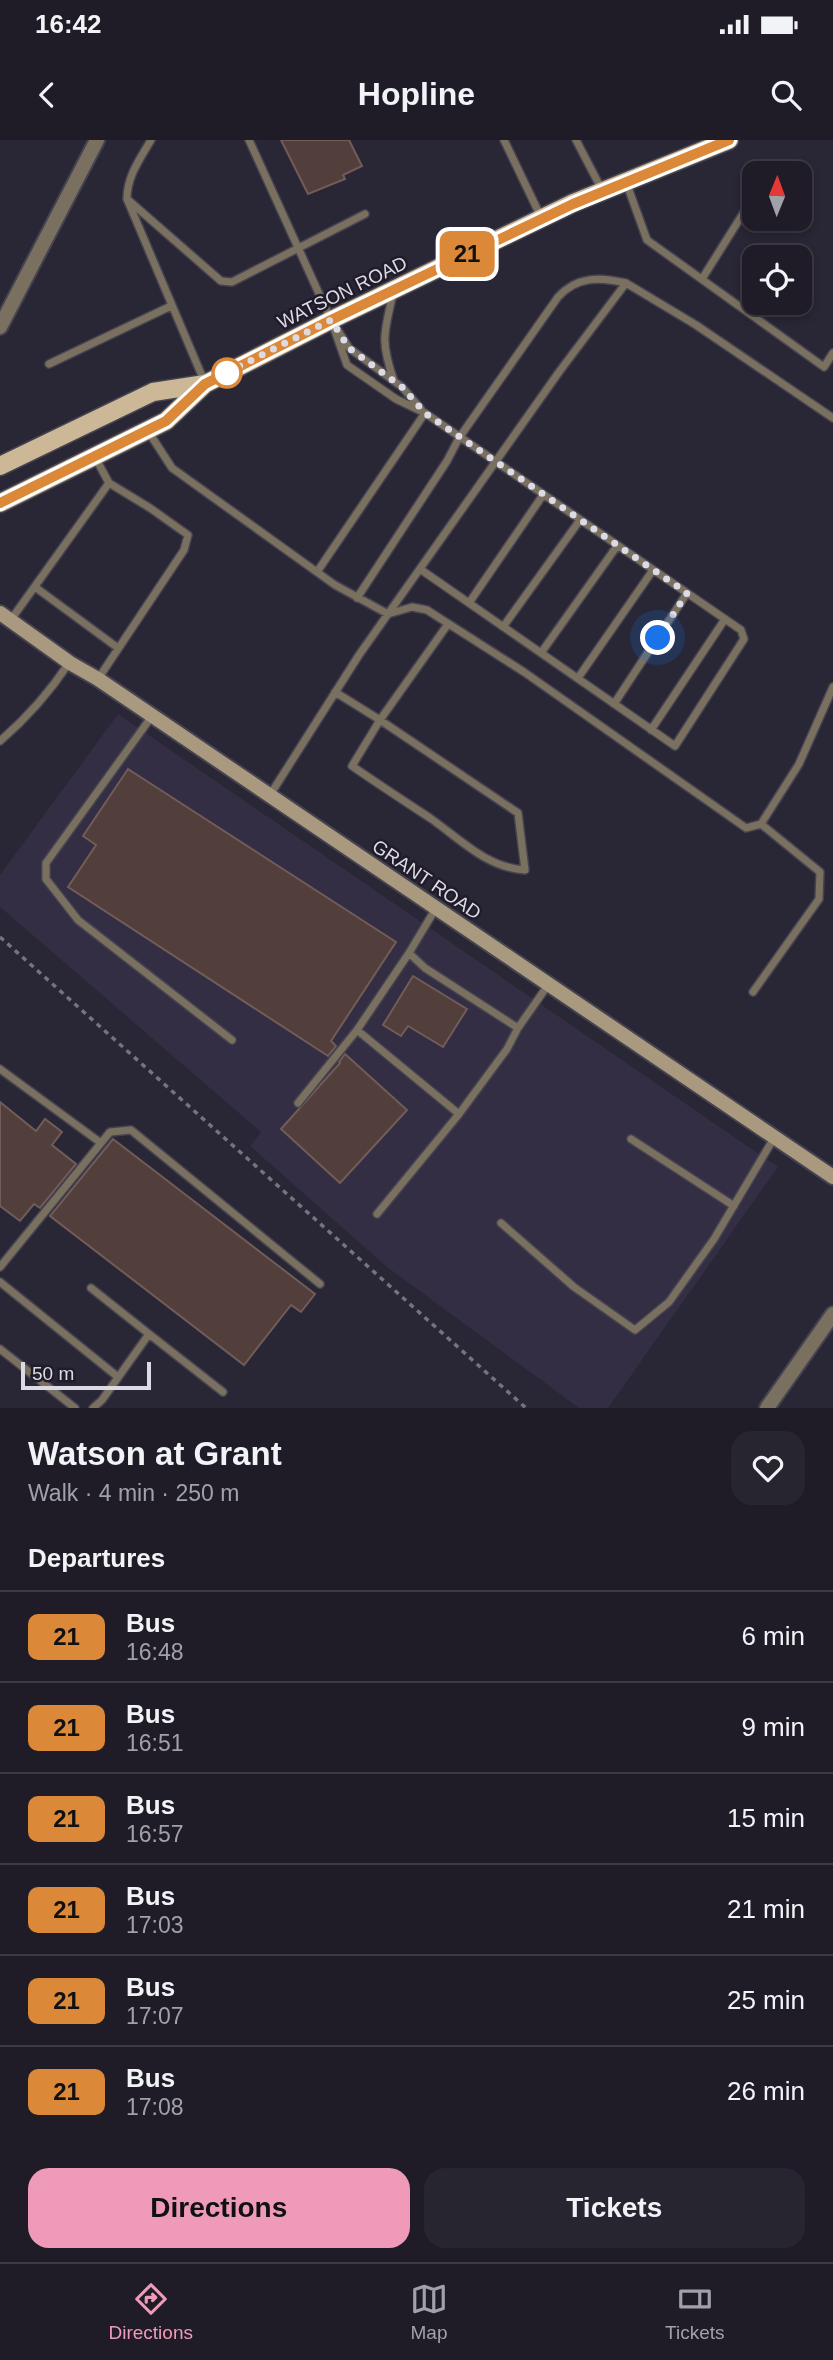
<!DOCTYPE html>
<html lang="en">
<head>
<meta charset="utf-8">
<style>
  :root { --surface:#1f1c28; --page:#272530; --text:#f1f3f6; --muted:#a1a1a8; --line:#3c3a45; --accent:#ef9ab8 }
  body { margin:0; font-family:Helvetica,sans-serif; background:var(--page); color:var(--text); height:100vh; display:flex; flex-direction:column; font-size:26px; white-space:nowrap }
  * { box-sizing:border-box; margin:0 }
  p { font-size:23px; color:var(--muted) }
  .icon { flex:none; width:38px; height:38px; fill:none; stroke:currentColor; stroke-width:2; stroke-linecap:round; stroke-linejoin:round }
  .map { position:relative; height:1268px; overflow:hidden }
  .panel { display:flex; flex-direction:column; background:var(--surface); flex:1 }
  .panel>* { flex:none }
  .badge { padding:0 14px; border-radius:10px; font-size:24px; line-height:46px }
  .needle { width:46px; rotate:1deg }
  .fabs { position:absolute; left:742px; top:21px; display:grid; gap:14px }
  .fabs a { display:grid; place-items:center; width:70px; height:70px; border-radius:14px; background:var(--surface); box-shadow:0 4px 10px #0003,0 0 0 2px var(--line); font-size:35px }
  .scale { position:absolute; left:21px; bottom:18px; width:130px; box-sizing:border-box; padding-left:7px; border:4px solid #dcdae4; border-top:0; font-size:19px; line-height:24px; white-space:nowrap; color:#dcdae4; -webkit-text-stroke:5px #201c2a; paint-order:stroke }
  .you { position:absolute; width:35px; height:35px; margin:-18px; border:5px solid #fff; border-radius:50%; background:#1a73e8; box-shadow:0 0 0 10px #1a73e833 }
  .map>.badge { position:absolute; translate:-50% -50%; box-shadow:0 0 0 4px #fff }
  h2 { padding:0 28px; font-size:26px; line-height:63px }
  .round { display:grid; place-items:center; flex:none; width:74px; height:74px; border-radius:21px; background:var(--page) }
  .summary { display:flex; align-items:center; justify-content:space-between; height:119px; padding:0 28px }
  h1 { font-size:33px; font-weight:800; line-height:52px }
  .cta { display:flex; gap:14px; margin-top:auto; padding:14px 28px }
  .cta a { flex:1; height:80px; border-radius:21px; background:var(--accent); color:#111; font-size:28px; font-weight:800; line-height:80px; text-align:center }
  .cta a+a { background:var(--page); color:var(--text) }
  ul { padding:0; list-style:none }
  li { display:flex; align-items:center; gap:21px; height:91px; padding:0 28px; border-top:2px solid var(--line) }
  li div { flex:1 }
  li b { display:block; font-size:26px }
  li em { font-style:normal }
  li .badge { min-width:77px; font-weight:700; text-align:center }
  .status { display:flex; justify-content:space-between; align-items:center; height:49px; padding:0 35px; background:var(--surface); direction:ltr }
  .status svg { height:19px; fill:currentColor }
  header { display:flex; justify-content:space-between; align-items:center; height:91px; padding:0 28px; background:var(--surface); font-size:32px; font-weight:800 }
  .tab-bar { display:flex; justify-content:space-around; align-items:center; height:98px; border-top:2px solid var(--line); background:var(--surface); font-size:19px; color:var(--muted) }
  .tab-bar a { display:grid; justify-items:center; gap:4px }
  .tab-bar .active { color:var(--accent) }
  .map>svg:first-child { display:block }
  .built { fill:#332e43 }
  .building { fill:#523f3c; stroke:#715c59; stroke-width:2 }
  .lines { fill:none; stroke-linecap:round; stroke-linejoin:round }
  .lane-casing { stroke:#464351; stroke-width:10 }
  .street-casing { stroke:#464351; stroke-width:18 }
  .secondary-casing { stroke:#464351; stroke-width:18 }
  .primary-casing { stroke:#464351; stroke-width:21 }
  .path { stroke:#767380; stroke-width:3.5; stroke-dasharray:5 5; stroke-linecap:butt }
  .lane { stroke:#7a7060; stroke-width:7 }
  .street { stroke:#7a7060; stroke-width:14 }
  .secondary { stroke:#a8997f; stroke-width:14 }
  .primary { stroke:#ccb897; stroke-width:18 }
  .line-casing { stroke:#fff; stroke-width:16 }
  .line { stroke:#db8839; stroke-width:10 }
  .walk { stroke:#dcdae4; stroke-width:7; stroke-dasharray:0 12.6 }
  .stop-dot { fill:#fff; stroke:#db8839; stroke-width:3.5 }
  .labels { text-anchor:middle; stroke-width:5; stroke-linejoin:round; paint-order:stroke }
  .street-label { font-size:19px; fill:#dcdae4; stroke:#201c2a }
</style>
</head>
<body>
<div class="status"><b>16:42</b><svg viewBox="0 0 49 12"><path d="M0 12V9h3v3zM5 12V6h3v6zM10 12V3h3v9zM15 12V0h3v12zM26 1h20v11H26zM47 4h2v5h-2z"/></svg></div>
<header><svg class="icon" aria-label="back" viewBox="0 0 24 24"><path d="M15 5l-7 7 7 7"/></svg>Hopline<svg class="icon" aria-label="search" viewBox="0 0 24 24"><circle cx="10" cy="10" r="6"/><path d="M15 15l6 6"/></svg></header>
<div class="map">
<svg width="833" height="1268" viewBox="0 0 833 1268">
  <rect width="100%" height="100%" fill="#292635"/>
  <path class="built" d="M118 574 778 1027 608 1268H579L387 1127 250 1006 261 992 0 767V735Z"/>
  <path class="building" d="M281 0H349L362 26 343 35 345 39 308 54Z
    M128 629 396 802 331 901 336 906 328 916 68 747 96 705 83 696Z
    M413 836 467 869 443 907 408 886 401 896 383 885Z
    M345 914 407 970 340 1043 281 989 340 923 339 922Z
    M0 962 36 991 45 979 62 992 52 1005 76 1024 40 1068 34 1064 20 1081 0 1066Z
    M113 999 315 1154 301 1172 291 1165 244 1225 50 1076Z"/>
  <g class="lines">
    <g class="lane-casing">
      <path id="lane" d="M151 0C140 19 127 36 127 59L205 243
        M249 0 331 180 347 225 396 259 425 273 725 479 741 490 744 499 675 606 420 429
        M504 0 541 77
        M576 0 602 50
        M626 42 647 100 824 227 833 213
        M127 59 221 141 232 142 365 74
        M702 139 744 72
        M393 154C384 193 380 201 394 241
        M335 186 349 208 402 247 421 269
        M49 224 171 166
        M148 291 172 328 335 445 388 474 412 467 427 470 524 532 746 688 761 684
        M95 317 109 343 150 368 188 395 184 410 98 539
        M317 432 425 273
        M35 447 118 508
        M357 458 447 321 459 298 558 157C577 136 600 137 626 143
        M469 463 543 355
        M10 481 109 343
        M503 487 580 380
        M541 513 617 406
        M578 538 653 430
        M335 552 380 580 448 484
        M614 564 687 453
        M152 576 46 723V739L78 780 232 900
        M380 580 518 673 525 730C487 728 460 699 430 678 404 661 378 644 352 626Z
        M651 590 725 479
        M0 601C28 577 49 553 69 523
        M270 655 359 515 559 232 626 143 696 185 833 278
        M436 768 409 813 425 828 518 888 548 845
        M753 852 819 759 820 732 761 684 799 624 833 547
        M357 890 459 974 377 1074
        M0 929 101 1003
        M298 963 357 890 409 813
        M459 974 507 909 518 888
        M631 999 734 1066
        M501 1083 574 1147 635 1190 669 1162 714 1099 774 998
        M0 1127 110 992 131 990 320 1144
        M0 1142 118 1237
        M91 1148 149 1194
        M0 1209 75 1268
        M93 1268 102 1260 149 1194 223 1252"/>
    </g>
    <g class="street-casing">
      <path id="street" d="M0 187 97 0
        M767 1268 833 1174"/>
    </g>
    <g class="secondary-casing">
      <path id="secondary" d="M0 473 70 523 98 539 833 1037"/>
    </g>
    <g class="primary-casing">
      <path id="primary" d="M0 326 153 252 205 244
        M0 363 166 281 205 244 331 180 573 63 729 0"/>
    </g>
    <path class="path" d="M0 797 526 1268"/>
    <use href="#lane" class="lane"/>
    <use href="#street" class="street"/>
    <use href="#secondary" class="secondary"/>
    <use href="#primary" class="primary"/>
  </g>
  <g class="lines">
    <g class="line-casing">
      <path id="line" d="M0 363 166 281 205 244 331 180 573 64 729 0"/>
    </g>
    <use href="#line" class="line"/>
    <path class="walk" d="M227 233 222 235 331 180 349 208 402 247 425 273 687 453 658 498"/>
  </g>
  <circle class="stop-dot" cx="227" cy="233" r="14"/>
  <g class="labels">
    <g class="street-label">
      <text transform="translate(342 152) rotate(-26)" y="7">WATSON ROAD</text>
      <text transform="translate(427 739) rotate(34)" y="7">GRANT ROAD</text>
    </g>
  </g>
</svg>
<div class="fabs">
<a><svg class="needle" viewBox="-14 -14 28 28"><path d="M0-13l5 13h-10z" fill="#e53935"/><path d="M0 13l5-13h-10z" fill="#a1a1a8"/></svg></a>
<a><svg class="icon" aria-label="locate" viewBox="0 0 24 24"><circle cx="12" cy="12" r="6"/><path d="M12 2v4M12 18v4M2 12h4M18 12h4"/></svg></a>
</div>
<div class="scale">50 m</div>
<div class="you" style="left:658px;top:498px"></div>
<b class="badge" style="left:467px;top:114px;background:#db8839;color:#111">21</b>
</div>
<section class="panel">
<div class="summary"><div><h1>Watson at Grant</h1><p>Walk · 4 min · 250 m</p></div><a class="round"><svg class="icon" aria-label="heart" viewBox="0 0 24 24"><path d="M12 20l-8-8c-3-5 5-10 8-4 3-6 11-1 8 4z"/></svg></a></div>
<h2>Departures</h2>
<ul>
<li><span class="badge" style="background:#db8839;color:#111">21</span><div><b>Bus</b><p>16:48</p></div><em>6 min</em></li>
<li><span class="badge" style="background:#db8839;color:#111">21</span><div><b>Bus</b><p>16:51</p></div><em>9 min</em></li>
<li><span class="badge" style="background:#db8839;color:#111">21</span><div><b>Bus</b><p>16:57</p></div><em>15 min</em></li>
<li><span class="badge" style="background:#db8839;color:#111">21</span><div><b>Bus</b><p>17:03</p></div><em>21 min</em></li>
<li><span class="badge" style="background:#db8839;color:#111">21</span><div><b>Bus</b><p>17:07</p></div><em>25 min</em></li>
<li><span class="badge" style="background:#db8839;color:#111">21</span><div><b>Bus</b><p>17:08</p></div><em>26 min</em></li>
</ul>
<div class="cta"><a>Directions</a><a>Tickets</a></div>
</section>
<nav class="tab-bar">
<a class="active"><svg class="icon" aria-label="directions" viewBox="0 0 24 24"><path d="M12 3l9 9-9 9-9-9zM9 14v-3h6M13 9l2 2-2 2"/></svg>Directions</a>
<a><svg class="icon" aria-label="map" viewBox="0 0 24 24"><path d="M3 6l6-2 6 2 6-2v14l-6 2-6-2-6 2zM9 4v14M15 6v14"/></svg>Map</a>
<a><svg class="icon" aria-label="tickets" viewBox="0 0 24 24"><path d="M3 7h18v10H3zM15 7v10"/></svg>Tickets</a>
</nav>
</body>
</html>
